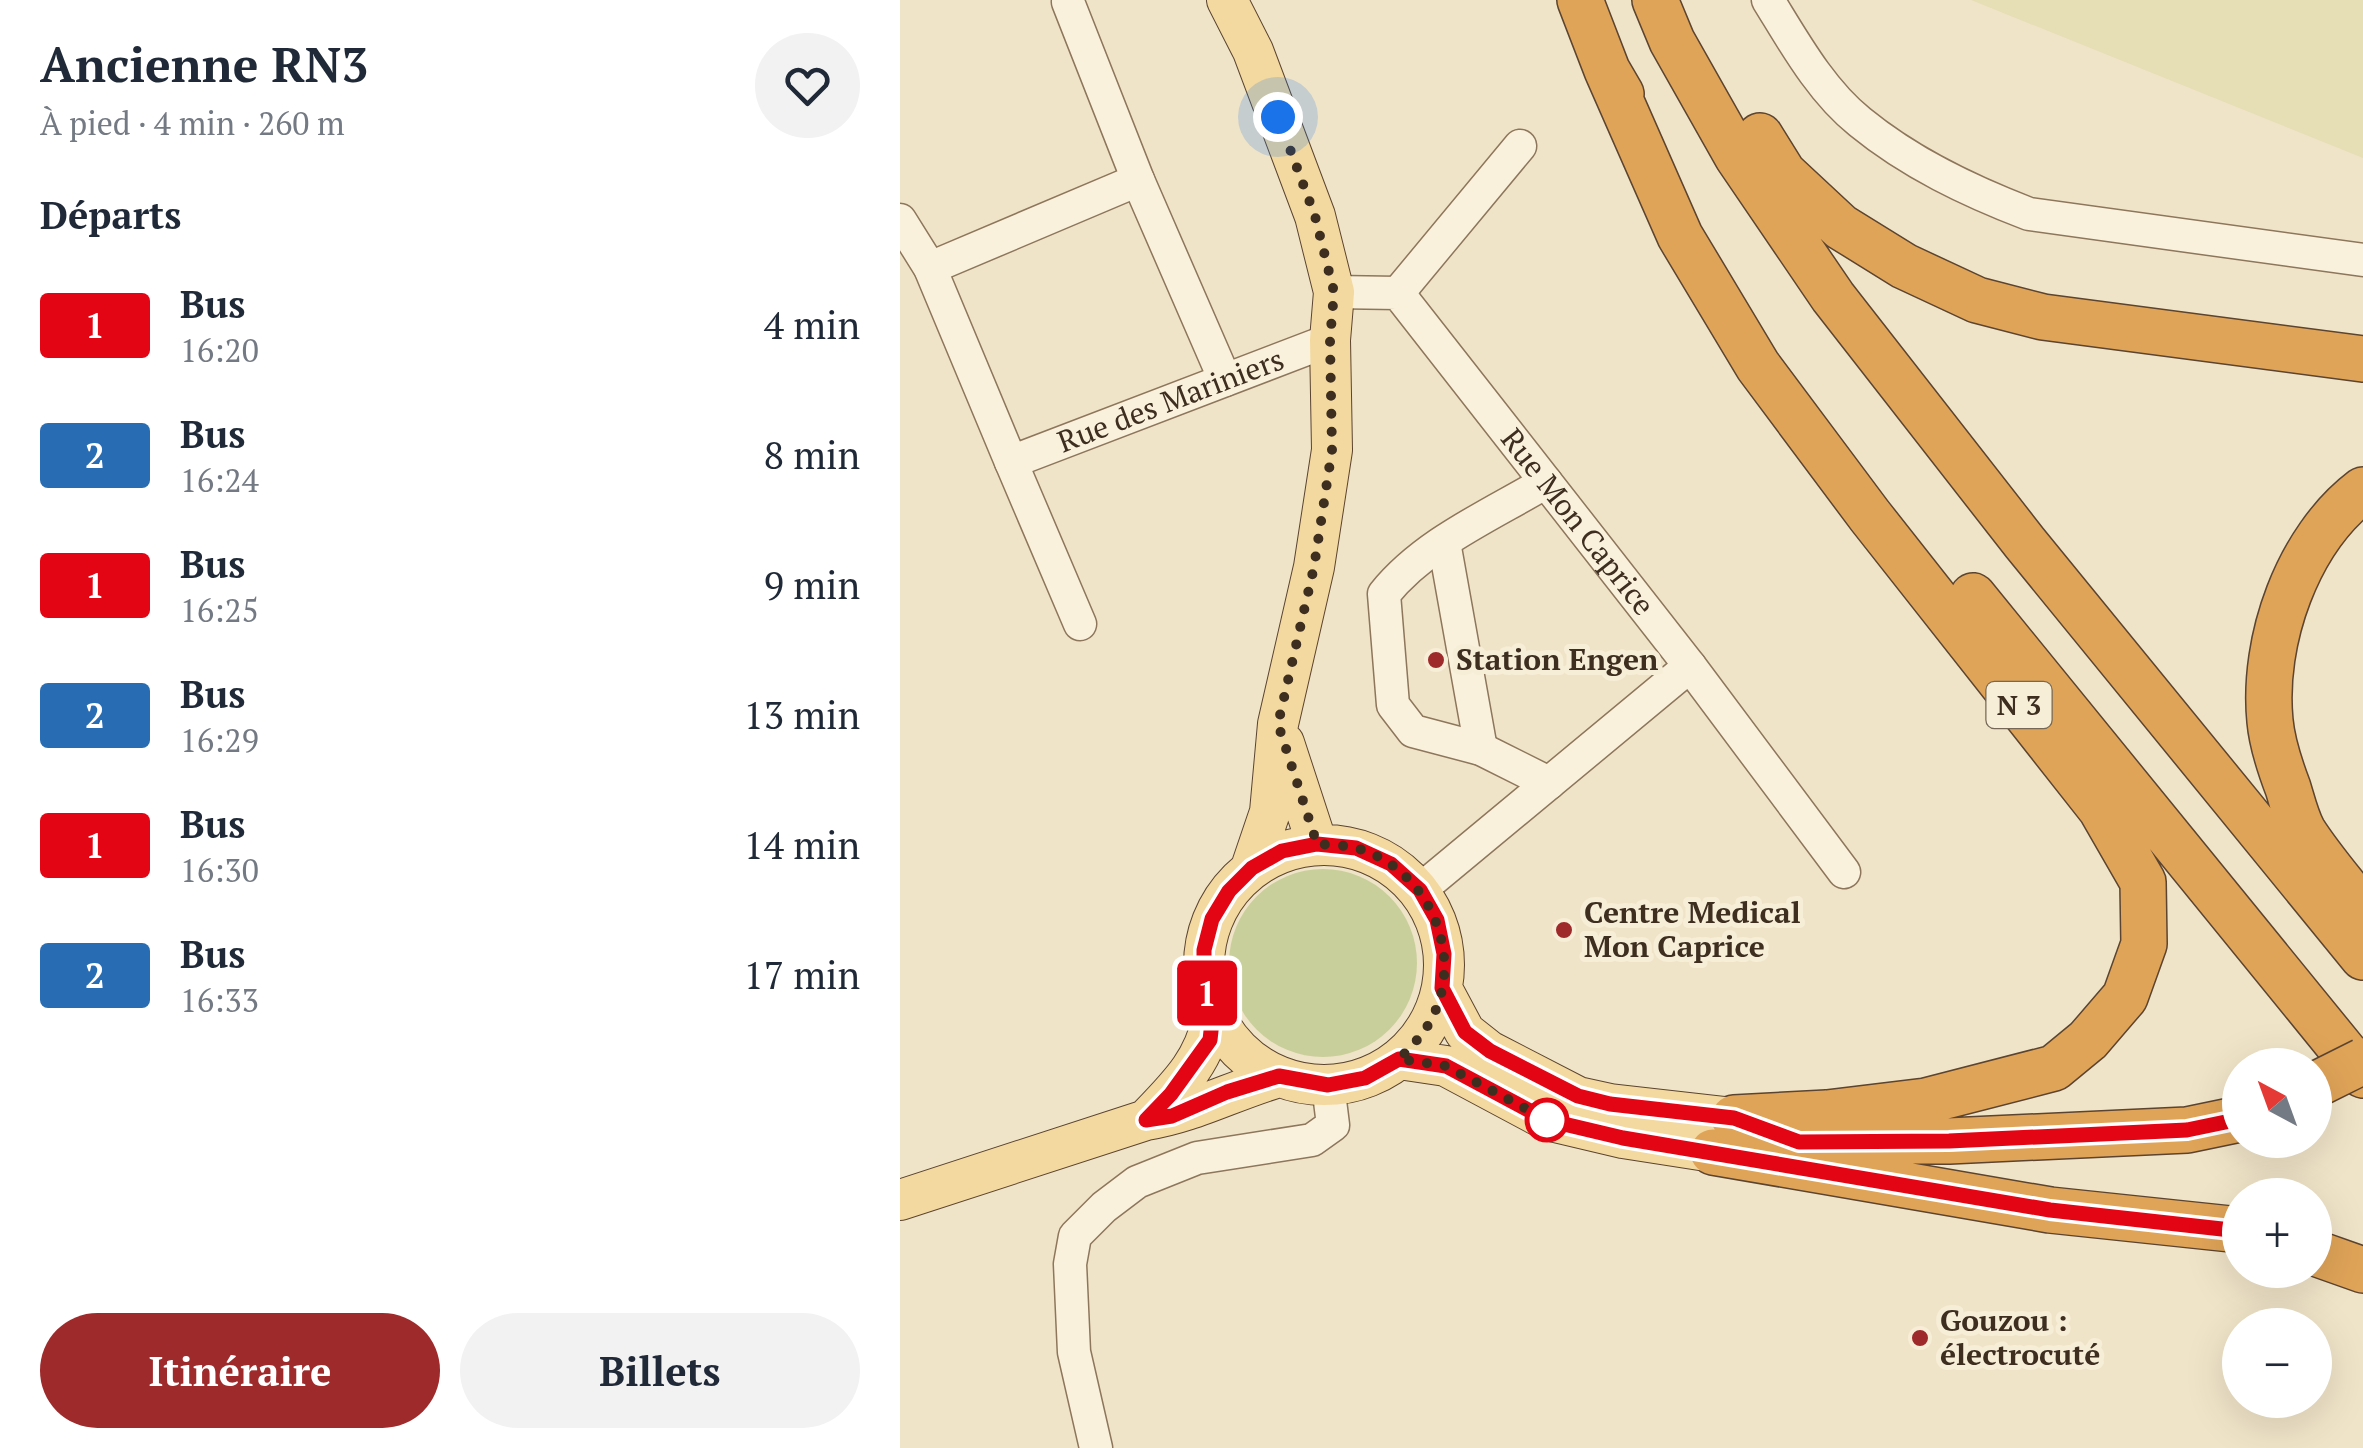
<!DOCTYPE html>
<html lang="fr">
<head>
<meta charset="utf-8">
<style>
  :root { --surface:#fff; --page:#f2f2f3; --text:#1f2937; --muted:#747a83; --accent:#9e2a2b }
  body { margin:0; font-family:"PT Serif",serif; background:var(--page); color:var(--text); height:100vh; display:flex; flex-direction:column; font-size:38px; white-space:nowrap }
  * { box-sizing:border-box; margin:0 }
  p { font-size:32px; color:var(--muted) }
  .icon { flex:none; width:55px; height:55px; fill:none; stroke:currentColor; stroke-width:2; stroke-linecap:round; stroke-linejoin:round }
  .map { position:relative; flex:1; overflow:hidden }
  .drawer { display:flex; flex-direction:column; background:var(--surface); width:900px }
  .drawer>* { flex:none }
  .badge { padding:0 20px; border-radius:8px; font-size:35px; line-height:65px }
  .needle { width:65px; rotate:319deg }
  .controls { position:absolute; left:1322px; top:1048px; display:grid; gap:20px }
  .controls a { display:grid; place-items:center; width:110px; height:110px; border-radius:50%; background:var(--surface); box-shadow:0 10px 40px #0002; font-size:50px }
  .you { position:absolute; width:50px; height:50px; margin:-25px; border:8px solid #fff; border-radius:50%; background:#1a73e8; box-shadow:0 0 0 15px #1a73e833 }
  .map>.badge { position:absolute; translate:-50% -50%; box-shadow:0 0 0 5px #fff }
  h2 { padding:0 40px; font-size:38px; line-height:90px }
  .round { display:grid; place-items:center; flex:none; width:105px; height:105px; border-radius:52px; background:var(--page) }
  .headline { display:flex; align-items:center; justify-content:space-between; height:170px; padding:0 40px }
  h1 { font-size:48px; font-weight:600; line-height:75px }
  .button { display:flex; gap:20px; margin-top:auto; padding:20px 40px }
  .button a { flex:1; height:115px; border-radius:60px; background:var(--accent); color:#fff; font-size:40px; font-weight:600; line-height:115px; text-align:center }
  .button a+a { background:var(--page); color:var(--text) }
  ul { padding:0; list-style:none }
  li { display:flex; align-items:center; gap:30px; height:130px; padding:0 40px }
  li div { flex:1 }
  li b { display:block; font-size:38px }
  li em { font-style:normal }
  li .badge { min-width:110px; font-weight:700; text-align:center }
  main { display:flex; flex:1; min-height:0 }
  .map>svg:first-child { display:block }
  .farmland { fill:#e6deb5 }
  .green { fill:#c9cf9b }
  .lines { fill:none; stroke-linecap:round; stroke-linejoin:round }
  .minor-casing { stroke:#8d765c; stroke-width:35 }
  .major-casing { stroke:#5b4430; stroke-width:42 }
  .highway-casing { stroke:#5b4430; stroke-width:48 }
  .minor { stroke:#faf1dc; stroke-width:32 }
  .major { stroke:#f3d9a0; stroke-width:40 }
  .highway { stroke:#e0a458; stroke-width:45 }
  .highway-bridge-casing { stroke:#5b4430; stroke-width:48; stroke-linecap:butt }
  .highway-bridge { stroke:#e0a458; stroke-width:45 }
  .line-casing { stroke:#fff; stroke-width:22 }
  .line { stroke:#e30513; stroke-width:15 }
  .walk { stroke:#3d2e20; stroke-width:10; stroke-dasharray:0 18 }
  .poi-dot { fill:#9e2a2b; stroke:#f7eed8; stroke-width:4 }
  .stop-dot { fill:#fff; stroke:#e30513; stroke-width:5 }
  .labels { text-anchor:middle; stroke-width:10; stroke-linejoin:round; paint-order:stroke }
  .shield { fill:#f7eed8; stroke:#756857; stroke-width:2.5 }
  .shield-label { font-size:28px; font-weight:bold; fill:#3d2e20 }
  .street-label { font-size:30px; fill:#3d2e20; stroke:#f7eed8 }
  .poi-label { font-size:30px; font-weight:bold; fill:#3d2e20; stroke:#f7eed8; text-anchor:start }
</style>
</head>
<body>
<main>
<section class="drawer">
<div class="headline"><div><h1>Ancienne RN3</h1><p>À pied · 4 min · 260 m</p></div><a class="round"><svg class="icon" aria-label="heart" viewBox="0 0 24 24"><path d="M12 20l-8-8c-3-5 5-10 8-4 3-6 11-1 8 4z"/></svg></a></div>
<h2>Départs</h2>
<ul>
<li><span class="badge" style="background:#e30513;color:#fff">1</span><div><b>Bus</b><p>16:20</p></div><em>4 min</em></li>
<li><span class="badge" style="background:#286db4;color:#fff">2</span><div><b>Bus</b><p>16:24</p></div><em>8 min</em></li>
<li><span class="badge" style="background:#e30513;color:#fff">1</span><div><b>Bus</b><p>16:25</p></div><em>9 min</em></li>
<li><span class="badge" style="background:#286db4;color:#fff">2</span><div><b>Bus</b><p>16:29</p></div><em>13 min</em></li>
<li><span class="badge" style="background:#e30513;color:#fff">1</span><div><b>Bus</b><p>16:30</p></div><em>14 min</em></li>
<li><span class="badge" style="background:#286db4;color:#fff">2</span><div><b>Bus</b><p>16:33</p></div><em>17 min</em></li>
</ul>
<div class="button"><a>Itinéraire</a><a>Billets</a></div>
</section>
<div class="map">
<svg width="1463" height="1448" viewBox="0 0 1463 1448">
  <rect width="100%" height="100%" fill="#f0e4c8"/>
  <path class="farmland" d="M1071 0H1463V158Z"/>
  <path class="green" d="M329 963a94 94 0 1 1 188 0a94 94 0 1 1-188 0Z"/>
  <g class="lines">
    <g class="minor-casing">
      <g id="minor">
        <path d="M868 0C894 42 921 91 960 122 1010 163 1069 191 1129 214L1463 260"/>
        <path d="M168 2 238 180 325 380"/>
        <path id="s1" d="M0 220 30 268 111 462 430 340"/>
        <path d="M30 268 238 180"/>
        <path id="s2" d="M434 292 498 293 790 666 520 890"/>
        <path d="M498 293 620 146"/>
        <path d="M111 462 180 624"/>
        <path d="M646 482C591 515 525 543 484 594L493 705 513 731 581 749 649 783"/>
        <path d="M544 542 581 749"/>
        <path d="M790 666 944 872"/>
        <path d="M196 1448 174 1352 170 1264 175 1236 204 1207 237 1182 297 1158 412 1140 433 1125 428 1085"/>
      </g>
    </g>
    <g class="major-casing">
      <path id="major" d="M327 0 353 51 415 216 434 292 430 340 432 450 414 567 378 724 370 812 351 868
        M384 743 417 844
        M304 965a120 120 0 1 1 240 0a120 120 0 1 1-240 0Z
        M542 989 565 1032 589 1051 678 1097 710 1104 834 1118
        M499 1059 546 1066 647 1120 723 1138 813 1152
        M246 1120C278 1087 307 1059 313 1013
        M0 1200 246 1120C292 1113 334 1090 379 1077"/>
    </g>
    <g class="highway-casing">
      <path id="highway" d="M680 0 707 70 721 94
        M755 0 772 41 837 156 933 297 1125 543 1463 957
        M707 70 780 236 858 366 970 516 1201 809 1243 882 1244 944 1225 997 1188 1040 1154 1068 1026 1101 927 1113 834 1118
        M860 136 883 173 941 227 1004 266 1077 300 1143 317 1463 359
        M1463 490C1397 540 1362 641 1370 721 1372 743 1380 767 1388 788 1392 801 1396 818 1403 831 1420 858 1443 884 1463 910
        M1073 596 1463 1075
        M899 1141H1049L1287 1130 1340 1119
        M813 1152 1150 1210 1340 1230
        M1415 1253 1463 1270"/>
    </g>
    <use href="#minor" class="minor"/>
    <use href="#major" class="major"/>
    <use href="#highway" class="highway"/>
    <g class="highway-bridge-casing">
      <path id="highway-bridge" d="M1415 1085 1463 1061"/>
    </g>
    <use href="#highway-bridge" class="highway-bridge"/>
  </g>
  <g class="lines">
    <g class="line-casing">
      <path id="line" d="M1340 1119 1287 1130 1049 1141 899 1142 834 1118 710 1104 678 1096 590 1051 565 1032 542 988 544 954 537 920 520 890 491 864 456 848 417 844 382 851 352 868 329 891 312 919 304 950V982L313 1013 310 1040 271 1094 246 1120 272 1116 327 1092 379 1076 428 1085 465 1078 499 1059 546 1066 647 1120 723 1138 1150 1210 1340 1231"/>
    </g>
    <use href="#line" class="line"/>
    <path class="walk" d="M378 117 415 216 434 292 430 340 432 450 414 567 378 724 417 844C429 845 444 845 456 848 526 867 565 951 533 1016 525 1033 512 1046 499 1059L546 1066 647 1120"/>
  </g>
  <g class="poi-dot">
    <circle cx="536" cy="660" r="10"/>
    <circle cx="664" cy="930" r="10"/>
    <circle cx="1020" cy="1338" r="10"/>
  </g>
  <circle class="stop-dot" cx="647" cy="1120" r="20"/>
  <g class="labels">
    <rect class="shield" x="1086.5" y="682" width="65" height="46" rx="8"/>
    <g class="shield-label">
      <text x="1119" y="715">N 3</text>
    </g>
    <g class="street-label">
      <text dy="10" stroke="none"><textPath href="#s1" startOffset="438">Rue des Mariniers</textPath></text>
      <text dy="10" stroke="none"><textPath href="#s2" startOffset="355">Rue Mon Caprice</textPath></text>
    </g>
    <g class="poi-label">
      <text x="556" y="670">Station Engen</text>
      <text x="684" y="923">Centre Medical<tspan x="684" dy="34">Mon Caprice</tspan></text>
      <text x="1040" y="1331">Gouzou :<tspan x="1040" dy="34">électrocuté</tspan></text>
    </g>
  </g>
</svg>
<div class="controls">
<a><svg class="needle" viewBox="-14 -14 28 28"><path d="M0-13l5 13h-10z" fill="#e53935"/><path d="M0 13l5-13h-10z" fill="#747a83"/></svg></a>
<a>+</a>
<a>−</a>
</div>
<div class="you" style="left:378px;top:117px"></div>
<b class="badge" style="left:307px;top:993px;background:#e30513;color:#fff">1</b>
</div>
</main>
</body>
</html>
